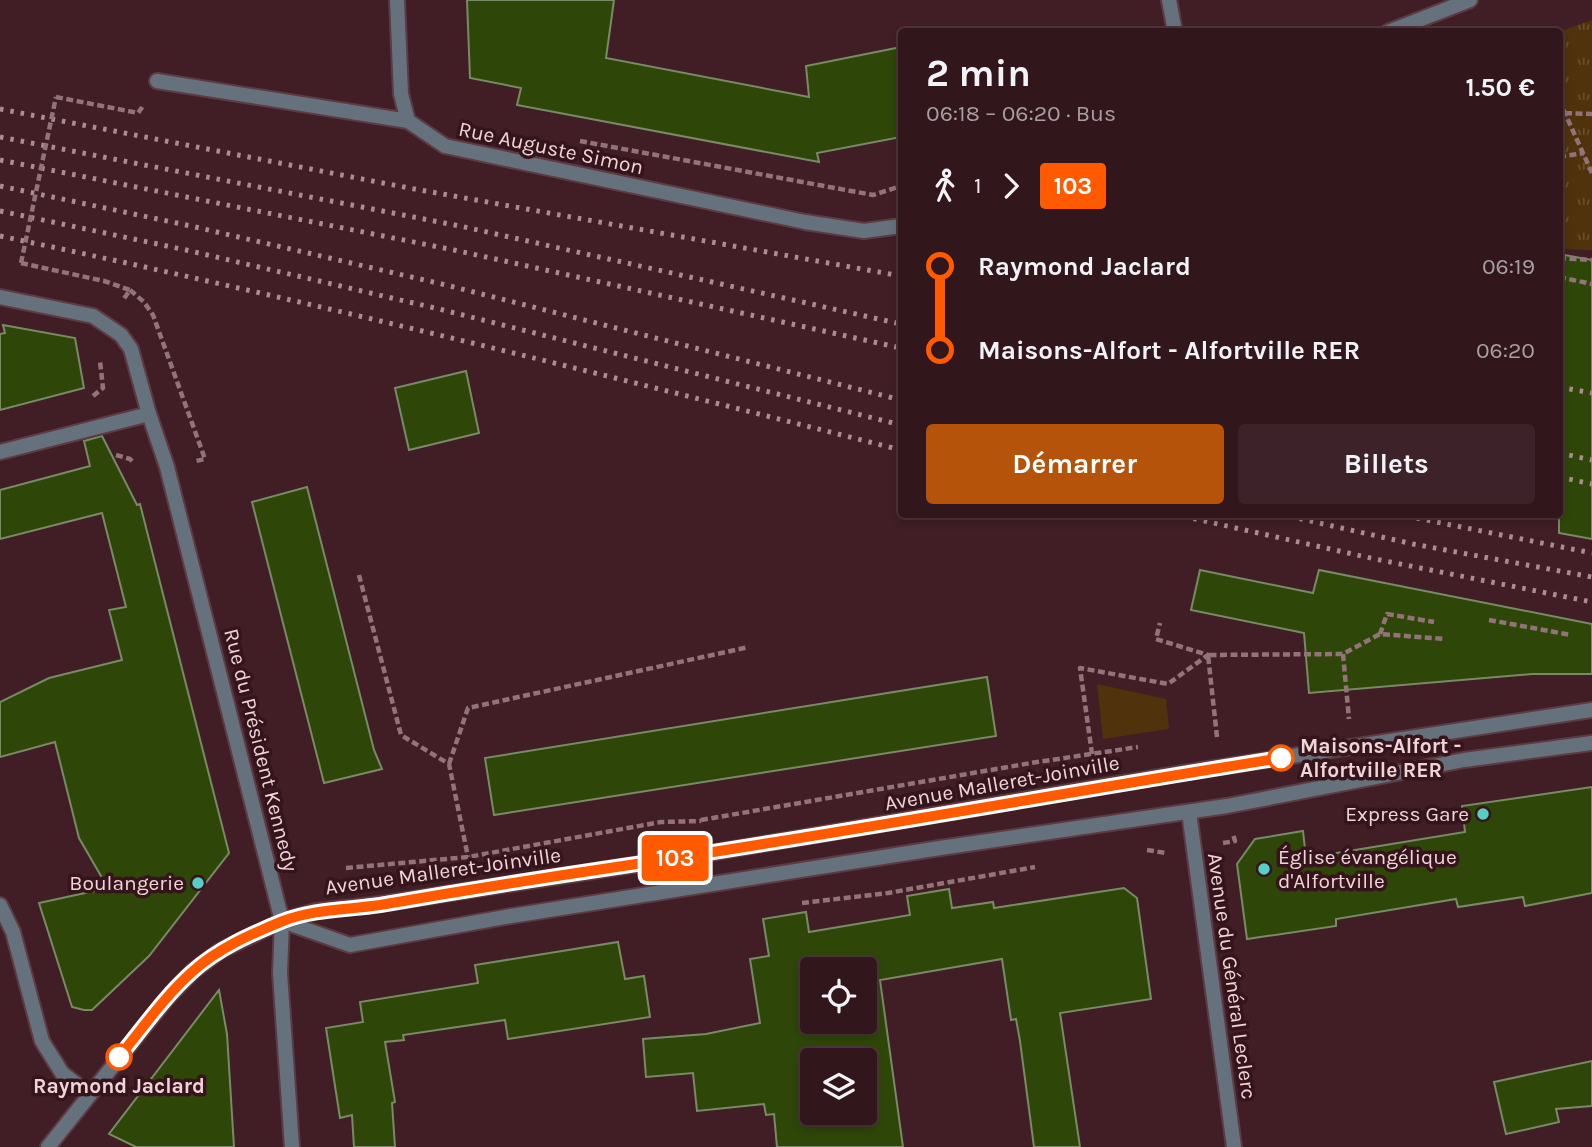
<!DOCTYPE html>
<html lang="fr">
<head>
<meta charset="utf-8">
<style>
  :root { --surface:#31161c; --page:#3d2329; --text:#f1f3f6; --muted:#a89fa3; --line:#4c353b; --accent:#b45309 }
  body { margin:0; font-family:Karla,sans-serif; background:var(--page); color:var(--text); height:100vh; display:flex; flex-direction:column; font-size:26px; white-space:nowrap }
  * { box-sizing:border-box; margin:0 }
  p { font-size:23px; color:var(--muted) }
  .icon { flex:none; width:38px; height:38px; fill:none; stroke:currentColor; stroke-width:2; stroke-linecap:round; stroke-linejoin:round }
  .map { position:relative; flex:1; overflow:hidden }
  .details { position:absolute; left:898px; top:28px; width:665px; height:490px; display:flex; flex-direction:column; background:var(--surface); border-radius:7px; box-shadow:0 4px 10px #0003,0 0 0 2px var(--line) }
  .details>* { flex:none }
  .badge { padding:0 14px; border-radius:5px; font-size:24px; line-height:46px }
  .buttons { position:absolute; left:800px; top:957px; display:grid; gap:14px }
  .buttons a { display:grid; place-items:center; width:77px; height:77px; border-radius:7px; background:var(--surface); box-shadow:0 4px 10px #0003,0 0 0 2px var(--line); font-size:35px }
  .map>.badge { position:absolute; translate:-50% -50%; box-shadow:0 0 0 4px #fff }
  .legs { display:flex; align-items:center; gap:10px; height:77px; padding:0 28px; font-size:23px }
  .legs p { margin-inline-start:auto }
  .headline { display:flex; align-items:center; justify-content:space-between; height:119px; padding:0 28px }
  h1 { font-size:38px; font-weight:700; line-height:52px }
  .primary-button { display:flex; gap:14px; margin-top:auto; padding:14px 28px }
  .primary-button a { flex:1; height:80px; border-radius:7px; background:var(--accent); color:#fff; font-size:28px; font-weight:700; line-height:80px; text-align:center }
  .primary-button a+a { background:var(--page); color:var(--text) }
  ul { padding:0 28px; list-style:none }
  li { display:flex; align-items:center; gap:24px; height:84px; font-size:26px }
  li i { display:grid; place-items:center; width:10px; height:100%; margin:0 9px; background:currentColor }
  li i::after { content:''; width:18px; height:18px; margin:-9px; border:5px solid; border-radius:50%; background:var(--surface) }
  li p { margin-inline-start:auto }
  li:first-child i { background:linear-gradient(#0000 50%,currentColor 0) }
  li:last-child i { background:linear-gradient(currentColor 50%,#0000 0) }
  .map>svg:first-child { display:block }
  .green { fill:#50320c }
  .park { fill:url(#park-tufts) }
  .building { fill:#2f4609; stroke:#788a66; stroke-width:2; fill-rule:evenodd }
  .lines { fill:none; stroke-linecap:round; stroke-linejoin:round }
  .minor-casing { stroke:#5d3b42; stroke-width:18 }
  .tertiary-casing { stroke:#5d3b42; stroke-width:18 }
  .path { stroke:#927379; stroke-width:4.5; stroke-dasharray:7 3.5; stroke-linecap:butt }
  .minor { stroke:#65727e; stroke-width:14 }
  .tertiary { stroke:#65727e; stroke-width:14 }
  .rail { stroke:#aa8d92; stroke-width:5; stroke-dasharray:3.5 7; stroke-linecap:butt }
  .path-bridge { stroke:#927379; stroke-width:4.5; stroke-dasharray:7 3.5; stroke-linecap:butt }
  .line-1-casing { stroke:#fff; stroke-width:16 }
  .line-1 { stroke:#ff5a00; stroke-width:10 }
  .stop-1-dot { fill:#fff; stroke:#ff5a00; stroke-width:3.5 }
  .poi-dot { fill:#55cec5; stroke:#36141b; stroke-width:2.5 }
  .labels { text-anchor:middle; stroke-width:7; stroke-linejoin:round; paint-order:stroke }
  .street-label { font-size:21px; fill:#eed5d9; stroke:#36141b }
  .stop-label { font-size:21px; font-weight:bold; fill:#eed5d9; stroke:#36141b; text-anchor:start }
  .poi-label { font-size:21px; fill:#eed5d9; stroke:#36141b; text-anchor:end }
</style>
</head>
<body>
<div class="map">
<svg width="1592" height="1147" viewBox="0 0 1592 1147">
  <defs>
    <pattern id="park-tufts" width="24" height="20" patternUnits="userSpaceOnUse" patternTransform="scale(1.75)"><rect width="24" height="20" fill="#50320c"/><path d="M3 7l-1-3M5 7V3M7 7l1-3M15 17l-1-3M17 17v-4M19 17l1-3" fill="none" stroke="#6a4f2f"/></pattern>
  </defs>
  <rect width="100%" height="100%" fill="#411e25"/>
  <path class="green" d="M1097 684 1166 699 1169 729 1103 739Z"/>
  <path class="park" d="M1592 20V250L1559 249V32Z"/>
  <path class="building" d="M467 0H614L606 58 809 97 806 66 901 47V137L817 153 819 162 517 105 521 88 470 78Z
    M1559 254 1592 260V539L1559 533Z
    M3 325 75 338 84 388 0 410V334L5 333Z
    M466 371 479 433 409 450 395 388Z
    M102 436 137 505 140 504 229 853 149 956 92 1010H84L72 1007 39 903 108 888 79 838 55 742 0 757V702L49 678 122 660 109 610 126 607 102 513 0 539V490L90 466 84 441Z
    M307 487 374 750 382 769 324 783 252 502Z
    M1200 570 1313 593 1319 570 1592 624V674H1532L1309 693 1304 633 1191 610Z
    M987 677 996 736 494 815 485 758Z
    M1592 787V893L1525 906 1523 897 1458 907 1456 899 1336 919V926L1247 939 1237 864 1255 839 1303 831 1306 858 1465 832 1462 806Z
    M1124 888 1137 898 1151 999 1060 1013 1080 1147H1034L1020 1041 1016 1019 1011 1020 1002 959 880 980 903 1147H777L774 1114 766 1115 764 1104 697 1111 693 1073 646 1077 643 1039 706 1034 760 1023 750 959 769 956 763 919 806 912 809 932 910 915 907 896 949 889 952 908 993 902 994 908ZM812 970H864V1022H812ZM812 1060H864V1113H812Z
    M618 942 625 979 644 976 650 1017 508 1039 505 1020 403 1035 404 1040 385 1042 395 1102 392 1103 395 1147H354L352 1115 340 1118 326 1028 363 1022 360 1002 478 983 475 965Z
    M219 990 227 1034 234 1147H136L109 1134Z
    M1592 1061V1106L1556 1109 1559 1122 1506 1134 1494 1082Z"/>
  <g class="lines">
    <g class="minor-casing">
      <path id="minor" d="M397 0 401 94 408 121
        M1169 0 1175 32
        M1388 32 1470 0
        M157 81 408 121 445 146 805 222 864 231 901 226
        M0 297 93 316 121 335 131 349 149 414 167 467 282 921 280 973 292 1147
        M0 452 149 414
        M1189 812 1234 1147
        M0 905 13 932 42 1041 62 1073 89 1094"/>
    </g>
    <g class="tertiary-casing">
      <path id="tertiary" d="M282 921 350 945 511 916 940 848 1227 806 1464 760 1592 743
        M48 1147 168 997 193 971 220 951 282 921 316 911 374 905 704 854 1188 772 1592 710"/>
    </g>
    <path class="path" d="M56 97 138 113 143 106
      M1559 100 1592 173
      M1565 113 1592 114
      M580 141 873 195 901 186
      M1559 157 1584 153
      M1559 258 1592 260
      M21 263 104 281 130 290 123 300
      M1559 277 1592 284
      M130 290 144 302 153 315 205 459 196 461
      M93 396 103 388 100 361
      M116 455 130 459 133 462
      M359 575 401 735 449 764 468 857
      M1489 620 1571 635
      M1380 634 1387 614 1434 622
      M1343 654 1349 719
      M1217 737 1208 655 1343 654 1380 634 1444 639
      M1092 754 1080 668 1168 684 1208 655 1156 639 1160 623
      M449 764 468 708 749 647
      M701 820 1031 763 1138 747
      M1223 843 1235 841 1233 834
      M1147 850 1166 853
      M346 868 468 857 661 822 701 821
      M802 903 888 893 1035 867"/>
    <use href="#minor" class="minor"/>
    <use href="#tertiary" class="tertiary"/>
    <path class="rail" d="M0 109 409 188 901 276
      M0 137 460 226 901 324
      M0 160 454 250 901 348
      M0 186 191 226 446 285 901 400
      M0 211 186 250 439 309 901 425
      M0 236C303 299 602 374 901 450
      M1559 387 1592 393
      M1559 453 1592 460
      M1559 477 1592 484
      M1173 514 1375 559 1592 602
      M1279 514 1413 544 1592 577
      M1396 514 1592 553"/>
    <path class="path-bridge" d="M21 263 56 97"/>
  </g>
  <g class="lines">
    <g class="line-1-casing">
      <path id="line-1" d="M119 1057C143 1028 164 997 192 972 217 949 251 934 283 921 315 909 346 910 380 905 461 891 542 878 623 866 843 833 1062 793 1281 758"/>
    </g>
    <use href="#line-1" class="line-1"/>
  </g>
  <g class="stop-1-dot">
    <circle cx="1281" cy="758" r="12"/>
    <circle cx="119" cy="1057" r="12"/>
  </g>
  <g class="poi-dot">
    <circle cx="1483" cy="814" r="7"/>
    <circle cx="1264" cy="869" r="7"/>
    <circle cx="198" cy="883" r="7"/>
  </g>
  <g class="labels">
    <g class="street-label">
      <text transform="translate(551 148) rotate(12)" y="7">Rue Auguste Simon</text>
      <text transform="translate(261 750) rotate(76)" y="7">Rue du Président Kennedy</text>
      <text transform="translate(1002 783) rotate(-10)" y="7">Avenue Malleret-Joinville</text>
      <text transform="translate(443 871) rotate(-8)" y="7">Avenue Malleret-Joinville</text>
      <text transform="translate(1232 976) rotate(82)" y="7">Avenue du Général Leclerc</text>
    </g>
    <g class="stop-label">
      <text x="1300" y="753">Maisons-Alfort -<tspan x="1300" dy="24">Alfortville RER</tspan></text>
      <text x="119" y="1093" text-anchor="middle">Raymond Jaclard</text>
    </g>
    <g class="poi-label">
      <text x="1469" y="821">Express Gare</text>
      <text x="1278" y="864" text-anchor="start">Église évangélique<tspan x="1278" dy="24">d'Alfortville</tspan></text>
      <text x="184" y="890">Boulangerie</text>
    </g>
  </g>
</svg>
<div class="buttons">
<a><svg class="icon" aria-label="locate" viewBox="0 0 24 24"><circle cx="12" cy="12" r="6"/><path d="M12 2v4M12 18v4M2 12h4M18 12h4"/></svg></a>
<a><svg class="icon" aria-label="layers" viewBox="0 0 24 24"><path d="M12 4l9 5-9 5-9-5zM3 14l9 5 9-5"/></svg></a>
</div>
<b class="badge" style="left:675px;top:858px;background:#ff5a00;color:#fff">103</b>
<section class="details">
<div class="headline"><div><h1>2 min</h1><p>06:18 – 06:20 · Bus</p></div><b>1.50 €</b></div>
<div class="legs"><svg class="icon" aria-label="walk" viewBox="0 0 24 24"><circle cx="13" cy="4" r="2"/><path d="M13 8l-2 6 4 7M11 14l-3 7M7 12l3-4h3l4 4"/></svg>1<svg class="icon" aria-label="forward" viewBox="0 0 24 24"><path d="M9 5l7 7-7 7"/></svg><b class="badge" style="background:#ff5a00;color:#fff">103</b></div>
<ul>
<li><i style="color:#ff5a00"></i><b>Raymond Jaclard</b><p>06:19</p></li>
<li><i style="color:#ff5a00"></i><b>Maisons-Alfort - Alfortville RER</b><p>06:20</p></li>
</ul>
<div class="primary-button"><a>Démarrer</a><a>Billets</a></div>
</section>
</div>
</body>
</html>
